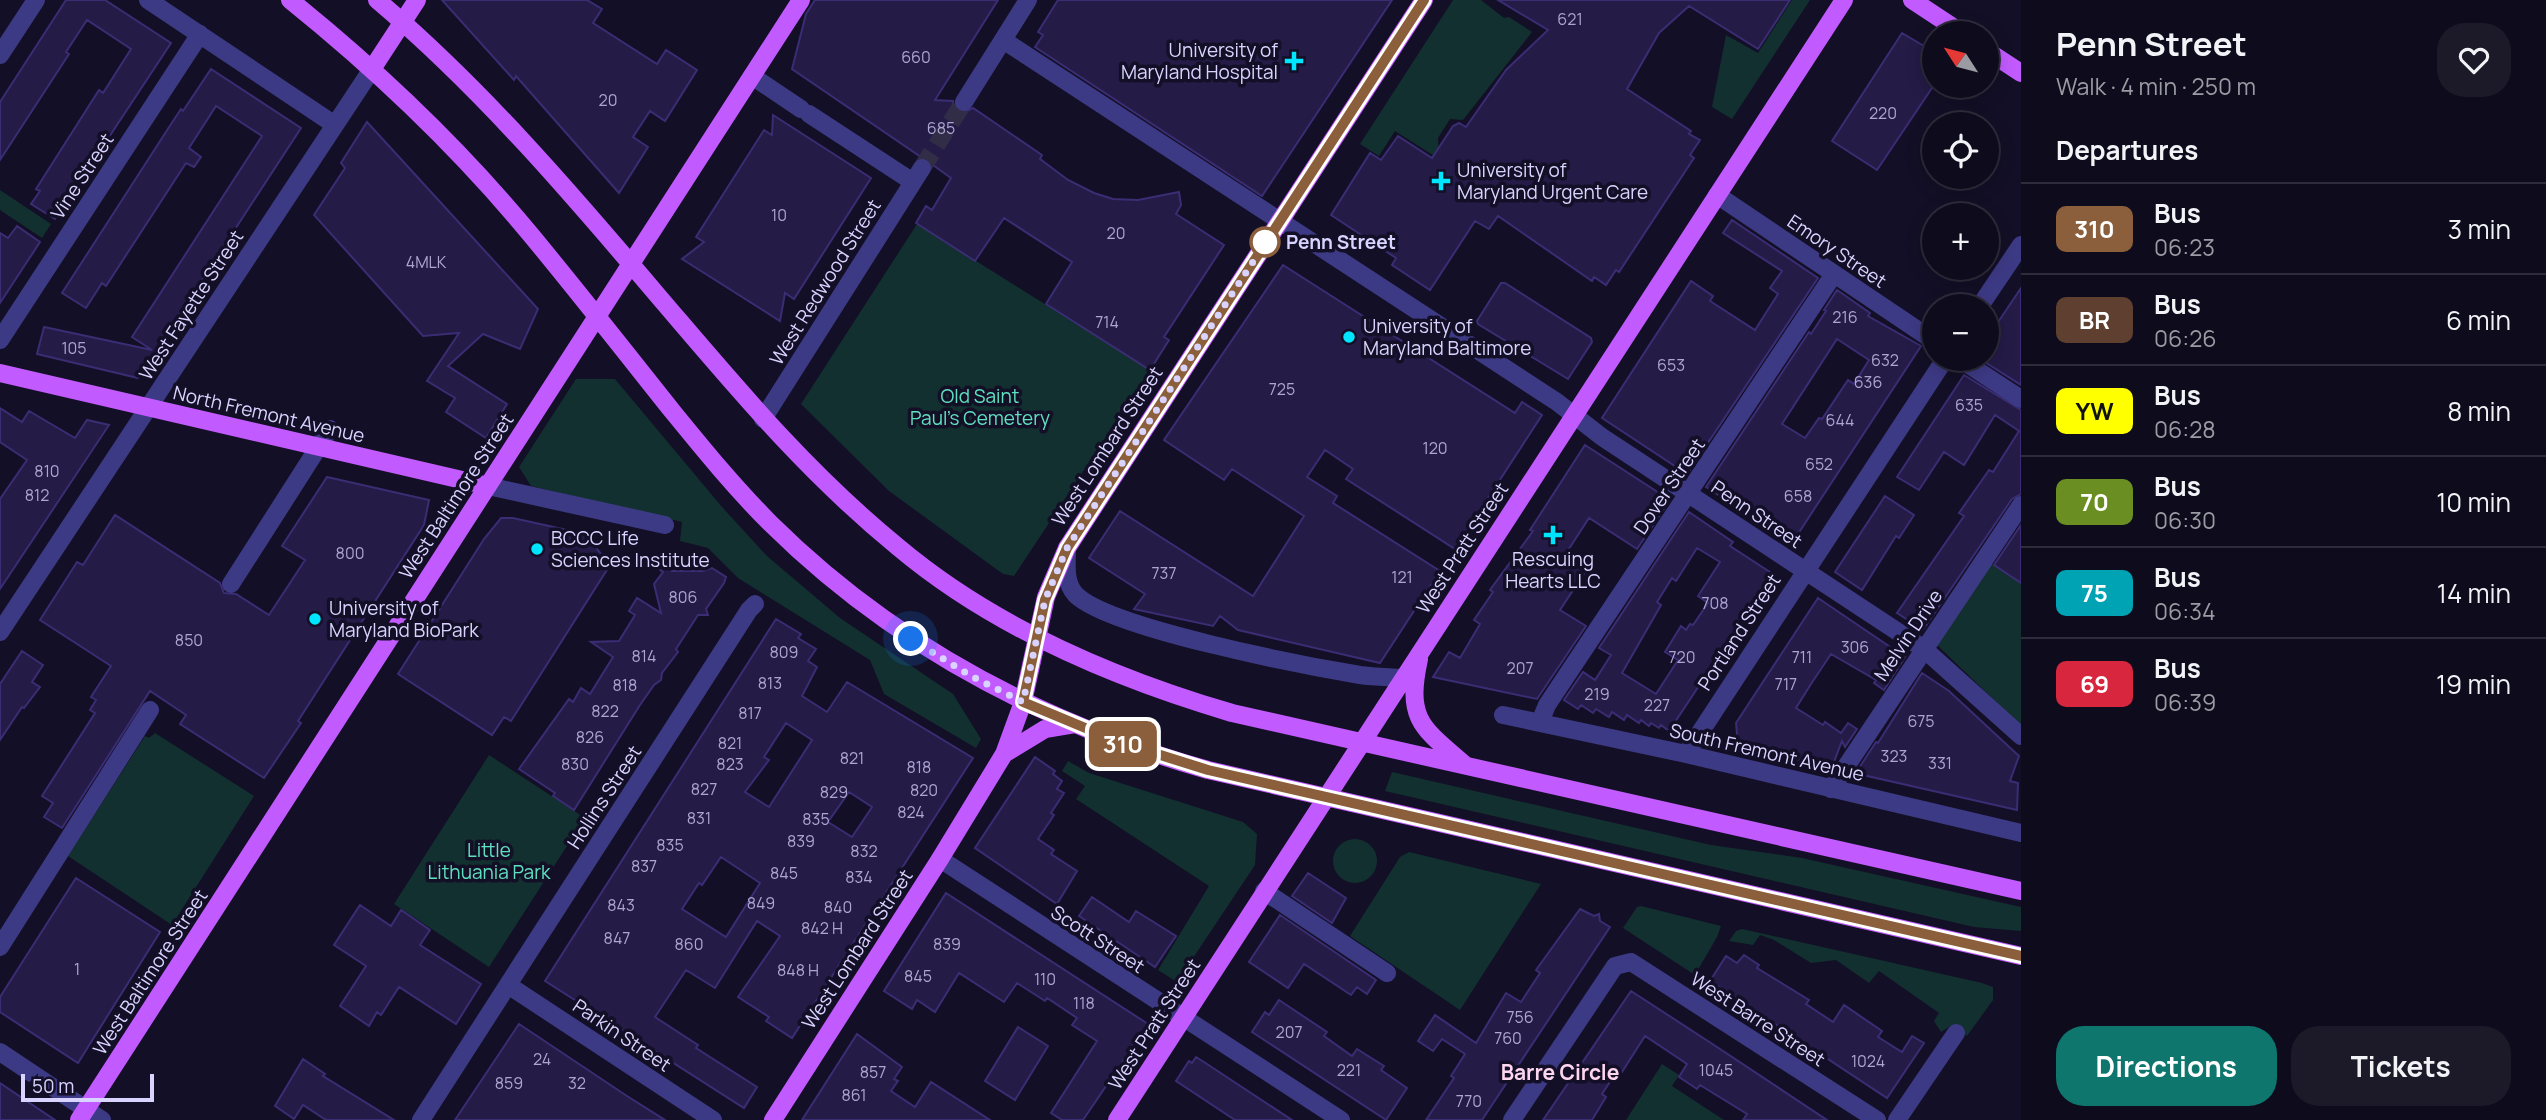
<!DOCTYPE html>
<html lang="en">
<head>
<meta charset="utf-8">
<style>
  :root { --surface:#0e0b1c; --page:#1c1929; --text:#f1f3f6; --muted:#9b9ba3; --line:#2e2b3b; --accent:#0f766e }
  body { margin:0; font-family:Manrope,sans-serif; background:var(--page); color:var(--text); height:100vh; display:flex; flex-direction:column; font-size:26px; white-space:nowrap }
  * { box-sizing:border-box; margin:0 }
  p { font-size:23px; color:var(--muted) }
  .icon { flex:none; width:38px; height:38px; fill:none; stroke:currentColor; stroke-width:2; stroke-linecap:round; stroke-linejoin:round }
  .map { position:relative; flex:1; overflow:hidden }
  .side { display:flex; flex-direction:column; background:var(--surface); width:525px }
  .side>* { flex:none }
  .badge { padding:0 14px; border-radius:10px; font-size:24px; line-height:46px }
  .needle { width:46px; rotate:306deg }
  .buttons { position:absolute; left:1922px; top:21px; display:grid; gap:14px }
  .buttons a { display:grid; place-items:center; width:77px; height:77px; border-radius:50%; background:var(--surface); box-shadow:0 4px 18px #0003,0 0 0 2px var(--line); font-size:35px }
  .scale { position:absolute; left:21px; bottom:18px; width:133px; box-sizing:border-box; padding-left:7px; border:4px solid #d9d4ff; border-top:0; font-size:19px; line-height:24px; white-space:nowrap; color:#d9d4ff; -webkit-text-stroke:5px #130f26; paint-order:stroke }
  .you { position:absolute; width:35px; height:35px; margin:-18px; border:5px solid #fff; border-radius:50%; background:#1a73e8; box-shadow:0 0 0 10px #1a73e833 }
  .map>.badge { position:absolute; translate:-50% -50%; box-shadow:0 0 0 4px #fff }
  h2 { padding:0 35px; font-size:26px; line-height:63px }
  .round { display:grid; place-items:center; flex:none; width:74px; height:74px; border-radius:28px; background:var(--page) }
  .headline { display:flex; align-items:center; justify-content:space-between; height:119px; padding:0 35px }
  h1 { font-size:33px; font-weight:700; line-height:52px }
  .primary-button { display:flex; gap:14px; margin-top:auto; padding:14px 35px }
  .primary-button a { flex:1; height:80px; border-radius:28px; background:var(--accent); color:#fff; font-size:28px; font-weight:700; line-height:80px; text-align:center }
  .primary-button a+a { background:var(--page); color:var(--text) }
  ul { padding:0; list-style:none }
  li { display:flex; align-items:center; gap:21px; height:91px; padding:0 35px; border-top:2px solid var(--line) }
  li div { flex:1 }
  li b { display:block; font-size:26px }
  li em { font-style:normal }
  li .badge { min-width:77px; font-weight:700; text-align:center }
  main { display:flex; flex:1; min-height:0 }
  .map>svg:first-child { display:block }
  .green { fill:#12302f }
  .building { fill:#241b47; stroke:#3b2d73; stroke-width:2; fill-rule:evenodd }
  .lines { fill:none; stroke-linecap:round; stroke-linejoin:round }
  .minor-tunnel { stroke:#312d47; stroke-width:18; stroke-dasharray:18 9; stroke-linecap:butt }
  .minor { stroke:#3d3a85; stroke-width:18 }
  .major { stroke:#c25bff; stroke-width:18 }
  .line-casing { stroke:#fff; stroke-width:16 }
  .line { stroke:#8b5e3c; stroke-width:10 }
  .walk { stroke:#d9d4ff; stroke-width:7; stroke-dasharray:0 12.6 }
  .poi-dot { fill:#00e5ff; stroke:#130f26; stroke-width:2.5 }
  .stop-dot { fill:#fff; stroke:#8b5e3c; stroke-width:3.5 }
  .labels { text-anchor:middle; stroke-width:7; stroke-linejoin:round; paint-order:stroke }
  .number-label { font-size:16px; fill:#aca6d1 }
  .poi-label { font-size:19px; fill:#d9d4ff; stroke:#130f26; text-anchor:start }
  .street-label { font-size:19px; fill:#d9d4ff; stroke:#130f26 }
  .stop-label { font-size:19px; font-weight:bold; fill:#d9d4ff; stroke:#130f26; text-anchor:start }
  .park-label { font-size:19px; fill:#5fe0c0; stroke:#130f26 }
  .neighbourhood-label { font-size:21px; font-weight:bold; fill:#ffd6f0; stroke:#130f26 }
</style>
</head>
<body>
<main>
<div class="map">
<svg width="2021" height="1120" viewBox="0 0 2021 1120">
  <rect width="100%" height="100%" fill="#130f26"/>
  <path class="green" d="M1453 0H1481L1504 18 1509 17 1532 32 1463 120 1450 119 1438 138 1439 159 1395 131 1379 156 1360 144Z
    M1792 0H1810L1732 119 1712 107 1726 35 1758 53Z
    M0 190 51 224 42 238 0 210Z
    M917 224 1150 370 1014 576 1003 574 889 491 801 404Z
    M576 379H615L722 507 767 556 840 618 953 694 981 739 976 748 884 694 870 660 738 578 708 548 680 541 682 522 531 486 519 467Z
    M1989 562 2021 584V726L1936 644Z
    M155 733 254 796 172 925 68 856 145 736 149 738Z
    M489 755 585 818 489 967 394 904Z
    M1068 761 1089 773 1243 822 1257 834 1255 865 1177 982 1158 970 1209 886 1076 799 1085 786 1062 771Z
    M1392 772 1711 845 1802 858 2021 907V931L1974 927 1385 791Z
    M1333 861a22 22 0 1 1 44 0a22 22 0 1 1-44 0Z
    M1409 852 1541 884 1460 1010 1350 936 1400 857Z
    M1641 906 1721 926 1717 937 1695 975 1623 928 1637 907Z
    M1742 929 1982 983 1993 987V1000L1967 1036 1952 1025 1941 1032 1934 1021 1939 1013 1879 971 1869 983 1836 960 1811 963 1774 940 1760 935 1753 945 1729 941 1736 931Z
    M1662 1064 1679 1075 1672 1086 1724 1120H1626Z"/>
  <path class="building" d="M66 0H105L171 43 55 219 31 204 40 191 36 189 99 90 103 93 131 49 87 20 66 52 69 54 0 160V102Z
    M442 0H587L602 9 593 23 657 64 666 50 697 70 665 121 650 111 633 137 648 147 619 193 516 76 514 80Z
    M815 0H998L935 100 953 101 954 108 963 113 973 108 1042 155 1040 159 1068 180 1094 193 1113 199 1138 200 1179 192 1181 205 1176 214 1224 245 1164 337 1169 340 1150 370 1046 304 1072 262 1004 218 975 261 916 223 926 206 932 210 951 178 933 165 929 159 921 157 792 69 806 14Z
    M1058 0H1392L1262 196 1035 47 1043 35 1038 32Z
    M1498 0H1790L1758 49 1689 6 1659 33 1627 89 1691 131 1689 134 1700 140 1690 155 1694 158 1619 272 1616 270 1606 285 1594 277 1592 281 1498 216 1489 229 1475 221 1430 290 1392 265 1396 258 1331 215 1370 153 1381 160 1398 136 1432 158 1453 126 1459 123 1466 127 1506 70 1548 30Z
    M1902 33 1934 52V85L1877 170 1832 141Z
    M211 69 301 128 138 378 37 354 44 327 152 350 132 337 262 136 216 106 189 148 201 157 194 167 186 163 106 286 102 283 86 308 62 293 173 121 181 109 183 111Z
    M773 115 871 178 794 299 785 293 780 321 682 259 704 242 696 237 764 130 772 135Z
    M367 122 538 309 520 349 483 334 448 366 507 404 486 438 446 412 455 398 427 381 459 333 423 336 314 215 345 168 341 163Z
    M1732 220 1818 278 1687 474 1602 418 1691 281 1713 296 1710 301 1755 330 1769 308 1778 294 1770 288 1782 271 1723 233Z
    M17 226 40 242 0 303V233L8 238Z
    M1283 265 1515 413 1522 402 1542 415 1455 549 1346 479 1353 469 1325 450 1307 477 1337 496 1333 503 1440 571 1380 663 1238 630 1220 616 1213 626 1134 609 1145 594 1089 558 1120 511 1253 596 1304 516 1232 469 1224 480 1164 440Z
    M1501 283H1505L1591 338 1592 342 1568 379 1478 324 1477 321Z
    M2021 288V385L1980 359H1986V340Z
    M1837 290 1870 313 1868 316 1921 346 1792 543 1706 487 1809 332 1811 334 1826 311 1824 310ZM1837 339 1869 360 1854 384 1848 380 1822 419 1819 418 1805 438 1782 424Z
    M1964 375 2021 410V494L2012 499 1923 630 1897 613 1964 516 1959 513 1989 470 1993 472 2019 431 1995 415 1964 465 1944 452 1919 490 1897 477Z
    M0 408 22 422 29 411 75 438 87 420 109 425 0 589V499L27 460 0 442Z
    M1585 445 1670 500 1637 549 1589 518 1565 555 1587 569 1560 610 1586 626 1537 699 1433 677 1449 652 1460 658 1480 624 1474 620 1493 592 1490 590 1533 531 1530 530Z
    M327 477 429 500 424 525 298 721 301 723 264 778 180 724 186 715 150 691 62 828 44 817 53 803 42 796 95 713 90 710 96 700 91 697 111 666 40 620 77 562 83 565 115 515 220 583 224 593 236 594 269 615 305 560 282 546Z
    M1885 496 1914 515 1899 538 1896 536 1862 590 1835 572Z
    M1689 512 1733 542 1730 546 1773 574 1669 731 1661 725 1659 728 1651 723 1649 726 1641 720 1639 723 1627 715 1624 720 1612 712 1609 717 1596 709 1593 713 1581 705 1578 709 1564 700 1583 672 1595 680 1611 655 1599 648ZM1697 548 1720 562 1698 596 1708 603 1693 625 1690 624 1686 630 1681 626 1665 652 1678 660 1656 694 1622 673 1661 605 1657 602 1672 578 1676 581Z
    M501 518H513L585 534 610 565 511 721 504 717 492 735 398 674 484 539Z
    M2021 525V583L1994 565Z
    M662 551 681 555 672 571H703L712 568 726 577 724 583 706 609 708 615H698L676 649 678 652 662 673 661 680 654 685 640 705 574 810 553 796 555 793 519 769 569 699 573 702 581 688 590 694 613 657 591 642 619 641 635 615 629 611 637 598 661 613 654 584 663 572 653 565Z
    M1818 598 1905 657 1884 690 1874 683 1876 680 1831 654 1811 684 1796 708 1823 725 1825 722 1841 733 1848 723 1857 729 1845 747 1842 741 1832 767 1738 746 1736 723Z
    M776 619 801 634 798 638 816 649 808 661 817 667 802 696 827 712 847 682 973 758 792 1038 766 1021 769 1017 738 997 780 936 757 921 715 988 686 970 655 1017 698 1045 696 1048 757 1087 744 1108 545 981ZM786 723 812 740 769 807 745 792 769 760 764 757ZM849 792 872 807 852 837 828 822ZM721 857 760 883 726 937 682 909 699 883 702 885Z
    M22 651 43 665 32 682 40 687 24 708 22 707 0 740V684Z
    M1922 673 1949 691 2019 756 2010 781 2018 783 2017 810 1863 775 1859 768 1876 742 1878 743Z
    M1035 757 1055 771 1053 774 1062 781 1057 789 1064 793 1051 813 1054 815 1038 839 1054 850 1051 854 1077 871 1057 904 975 848Z
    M1308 873 1346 898 1332 923 1292 896Z
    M76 878 160 932 78 1063 0 1012V997Z
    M946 893 1148 1024 1083 1120H1062L1051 1113 1097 1041 1072 1025 1077 1018 1047 998 1045 1001 1017 983 1004 1002 959 973 935 1012 917 1000 912 1009 884 991Z
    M1092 897 1129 922 1136 911 1176 936 1155 967 1079 916Z
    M360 905 391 926 401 910 430 930 420 945 481 984 456 1024 399 987 381 1015 377 1012 369 1026 340 1006 366 966 334 945Z
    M1580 909 1594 916 1599 914 1600 921 1610 927 1482 1120H1426L1454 1078 1451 1076 1465 1054 1442 1039 1433 1051 1418 1041 1435 1015 1476 1043 1506 993 1521 1002 1540 973 1536 970Z
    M1280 915 1376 980 1367 994 1357 987 1351 995 1304 964 1288 988 1249 962Z
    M1744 955 1759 965 1757 968 1809 1000 1806 1004 1833 1022 1844 1005 1882 1031 1878 1037 1902 1052 1912 1036 1924 1043 1887 1098 1710 981 1726 956 1737 963Z
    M1631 991 1714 1045 1827 1120H1743L1747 1114 1700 1085 1697 1089 1679 1077 1687 1064 1645 1036 1622 1072 1618 1070 1602 1094 1606 1097 1592 1120H1543Z
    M1279 1000 1327 1032 1324 1036 1352 1056 1357 1049 1384 1066 1381 1070 1407 1088 1386 1120 1252 1032 1265 1012 1269 1015Z
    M519 1024 627 1096 665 1120H455Z
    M1018 1027 1048 1046 1015 1100 985 1081Z
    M857 1034 902 1067 894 1079 898 1081 891 1091 915 1107 931 1082 990 1120H802Z
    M1196 1057 1207 1064 1292 1120H1235L1176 1081 1189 1061 1192 1063Z
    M303 1059 325 1074 323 1076 394 1120H326L303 1105 294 1119 275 1106Z
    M0 1083 55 1120H0Z"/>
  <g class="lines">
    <path class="minor-tunnel" d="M922 168 964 102"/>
    <path class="minor" d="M148 0 335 125
      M1003 40 1557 402 1602 437 1924 649 2021 736
      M0 55 36 0
      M752 76 801 109
      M964 102 1028 0
      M809 114 913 182
      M1717 195 1934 341
      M1980 306 2021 245
      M0 340 200 34
      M1960 359 2021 399
      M763 419 922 168
      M488 486 665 525
      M1067 548C1067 563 1064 581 1075 594 1107 628 1306 666 1360 675 1374 677 1389 677 1403 678
      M231 584 330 429
      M0 632 372 69
      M1503 715 1686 754 2021 833
      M1540 722 1547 705 1834 274
      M1686 754 1945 359
      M1831 789 2021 505
      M940 859 1341 1120
      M1264 891 1387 973
      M0 947 150 710
      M508 985 713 1120
      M0 1052 102 1120
      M421 1120 749 610 755 604
      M1512 1120 1615 966 1631 962 1877 1120
      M1897 1120 1956 1033"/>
    <path class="major" d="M290 0C377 70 460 149 531 235 579 293 626 353 673 412 704 450 735 488 770 523 893 645 1041 723 1208 770L2021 956
      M377 0C481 88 571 193 659 297 736 387 805 471 898 547 993 627 1113 678 1232 713L2021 891
      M1912 0 1962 33
      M1986 50 2021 73
      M372 69 417 0
      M0 373 488 486
      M1419 659C1406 719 1421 727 1464 764
      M1004 754 1045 729 1075 724
      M79 1120 801 0
      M773 1120 940 859 1004 754 1023 702 1046 597 1067 548 1424 0
      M1117 1120 1844 0"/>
  </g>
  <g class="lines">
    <g class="line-casing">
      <path id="line" d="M1424 0 1067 548 1045 600 1023 702 1119 742 1208 770 2021 956"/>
    </g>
    <use href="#line" class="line"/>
    <path class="walk" d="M911 639 971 676 1023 702 1045 600 1067 548 1271 234 1265 242"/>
  </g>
  <g class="poi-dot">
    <path d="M1290.5 50.5h7v7h7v7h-7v7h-7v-7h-7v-7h7z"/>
    <path d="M1437.5 170.5h7v7h7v7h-7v7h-7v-7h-7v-7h7z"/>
    <circle cx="1349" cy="337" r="7"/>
    <path d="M1549.5 524.5h7v7h7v7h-7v7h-7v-7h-7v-7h7z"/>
    <circle cx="537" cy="549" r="7"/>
    <circle cx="315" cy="619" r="7"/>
  </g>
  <circle class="stop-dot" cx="1265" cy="242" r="14"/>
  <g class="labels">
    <g class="number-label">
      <text x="1570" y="25">621</text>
      <text x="916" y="63">660</text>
      <text x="608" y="106">20</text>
      <text x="1883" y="119">220</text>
      <text x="941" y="134">685</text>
      <text x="779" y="221">10</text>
      <text x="1116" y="239">20</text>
      <text x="426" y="268">4MLK</text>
      <text x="1845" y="323">216</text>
      <text x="1107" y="328">714</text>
      <text x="74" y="354">105</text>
      <text x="1885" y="366">632</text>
      <text x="1671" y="371">653</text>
      <text x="1868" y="388">636</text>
      <text x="1282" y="395">725</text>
      <text x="1969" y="411">635</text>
      <text x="1840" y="426">644</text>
      <text x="1435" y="454">120</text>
      <text x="1819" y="470">652</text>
      <text x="47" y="477">810</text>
      <text x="37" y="501">812</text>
      <text x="1798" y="502">658</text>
      <text x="350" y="559">800</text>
      <text x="1164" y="579">737</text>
      <text x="1402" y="583">121</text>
      <text x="683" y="603">806</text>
      <text x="1715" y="609">708</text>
      <text x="189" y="646">850</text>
      <text x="1855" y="653">306</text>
      <text x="784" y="658">809</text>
      <text x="644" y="662">814</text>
      <text x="1682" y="663">720</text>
      <text x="1802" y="663">711</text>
      <text x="1520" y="674">207</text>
      <text x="770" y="689">813</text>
      <text x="1786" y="690">717</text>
      <text x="625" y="691">818</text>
      <text x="1597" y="700">219</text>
      <text x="1657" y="711">227</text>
      <text x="605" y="717">822</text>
      <text x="750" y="719">817</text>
      <text x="1921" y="727">675</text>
      <text x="590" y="743">826</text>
      <text x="730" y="749">821</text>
      <text x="1894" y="762">323</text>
      <text x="852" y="764">821</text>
      <text x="1940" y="769">331</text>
      <text x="575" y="770">830</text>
      <text x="730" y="770">823</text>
      <text x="919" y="773">818</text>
      <text x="704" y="795">827</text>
      <text x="924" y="796">820</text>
      <text x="834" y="798">829</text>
      <text x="911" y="818">824</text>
      <text x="699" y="824">831</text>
      <text x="816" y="825">835</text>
      <text x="801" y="847">839</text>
      <text x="670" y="851">835</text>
      <text x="864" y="857">832</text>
      <text x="644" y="872">837</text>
      <text x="784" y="879">845</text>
      <text x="859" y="883">834</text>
      <text x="761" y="909">849</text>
      <text x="621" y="911">843</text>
      <text x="838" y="913">840</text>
      <text x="822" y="934">842 H</text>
      <text x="617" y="944">847</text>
      <text x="689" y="950">860</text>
      <text x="947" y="950">839</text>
      <text x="77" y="975">1</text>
      <text x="798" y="976">848 H</text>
      <text x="918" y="982">845</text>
      <text x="1045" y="985">110</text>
      <text x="1084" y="1009">118</text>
      <text x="1520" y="1023">756</text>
      <text x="1289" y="1038">207</text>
      <text x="1508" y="1044">760</text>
      <text x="542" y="1065">24</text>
      <text x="1868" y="1067">1024</text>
      <text x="1349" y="1076">221</text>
      <text x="1716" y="1076">1045</text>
      <text x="873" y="1078">857</text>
      <text x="509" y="1089">859</text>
      <text x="577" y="1089">32</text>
      <text x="854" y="1101">861</text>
      <text x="1469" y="1107">770</text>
    </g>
    <g class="poi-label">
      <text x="1278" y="57" text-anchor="end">University of<tspan x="1278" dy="22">Maryland Hospital</tspan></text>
      <text x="1457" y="177">University of<tspan x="1457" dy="22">Maryland Urgent Care</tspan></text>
      <text x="1363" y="333">University of<tspan x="1363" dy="22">Maryland Baltimore</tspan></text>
      <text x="551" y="545">BCCC Life<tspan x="551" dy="22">Sciences Institute</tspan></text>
      <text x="1553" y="566" text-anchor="middle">Rescuing<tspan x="1553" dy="22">Hearts LLC</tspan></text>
      <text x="329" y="615">University of<tspan x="329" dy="22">Maryland BioPark</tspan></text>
    </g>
    <g class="street-label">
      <text transform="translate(82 176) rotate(-57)" y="7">Vine Street</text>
      <text transform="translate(1837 251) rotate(34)" y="7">Emory Street</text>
      <text transform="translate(825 282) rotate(-58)" y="7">West Redwood Street</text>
      <text transform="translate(191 305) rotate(-57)" y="7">West Fayette Street</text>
      <text transform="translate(269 414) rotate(13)" y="7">North Fremont Avenue</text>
      <text transform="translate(1107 446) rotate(-57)" y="7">West Lombard Street</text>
      <text transform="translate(1669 486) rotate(-56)" y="7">Dover Street</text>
      <text transform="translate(456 496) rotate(-57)" y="7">West Baltimore Street</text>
      <text transform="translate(1757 514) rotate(34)" y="7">Penn Street</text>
      <text transform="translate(1462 548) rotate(-57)" y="7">West Pratt Street</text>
      <text transform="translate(1739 632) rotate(-57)" y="7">Portland Street</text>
      <text transform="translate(1908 635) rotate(-56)" y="7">Melvin Drive</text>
      <text transform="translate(1767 752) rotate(13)" y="7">South Fremont Avenue</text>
      <text transform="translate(604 797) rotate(-57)" y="7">Hollins Street</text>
      <text transform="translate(1098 939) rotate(33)" y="7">Scott Street</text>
      <text transform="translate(857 949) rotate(-57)" y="7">West Lombard Street</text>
      <text transform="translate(150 972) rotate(-57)" y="7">West Baltimore Street</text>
      <text transform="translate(1758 1019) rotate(33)" y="7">West Barre Street</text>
      <text transform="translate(1154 1024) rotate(-57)" y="7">West Pratt Street</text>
      <text transform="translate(622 1035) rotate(34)" y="7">Parkin Street</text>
    </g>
    <g class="stop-label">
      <text x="1286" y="249">Penn Street</text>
    </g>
    <g class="park-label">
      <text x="980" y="403">Old Saint<tspan x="980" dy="22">Paul's Cemetery</tspan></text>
      <text x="489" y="857">Little<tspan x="489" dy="22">Lithuania Park</tspan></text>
    </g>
    <g class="neighbourhood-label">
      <text x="1560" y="1080">Barre Circle</text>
    </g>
  </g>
</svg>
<div class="buttons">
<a><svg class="needle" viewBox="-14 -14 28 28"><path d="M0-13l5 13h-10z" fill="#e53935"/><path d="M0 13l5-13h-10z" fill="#9b9ba3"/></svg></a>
<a><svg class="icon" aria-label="locate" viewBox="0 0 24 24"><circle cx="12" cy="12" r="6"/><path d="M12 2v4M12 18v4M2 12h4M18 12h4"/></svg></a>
<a>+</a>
<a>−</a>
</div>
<div class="scale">50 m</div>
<div class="you" style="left:911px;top:639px"></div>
<b class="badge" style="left:1123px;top:744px;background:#8b5e3c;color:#fff">310</b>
</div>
<section class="side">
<div class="headline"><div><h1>Penn Street</h1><p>Walk · 4 min · 250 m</p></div><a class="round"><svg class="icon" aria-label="heart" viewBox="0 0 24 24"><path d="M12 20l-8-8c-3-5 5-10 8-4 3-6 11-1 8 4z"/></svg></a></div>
<h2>Departures</h2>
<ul>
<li><span class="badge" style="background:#8b5e3c;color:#fff">310</span><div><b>Bus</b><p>06:23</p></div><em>3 min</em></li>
<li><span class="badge" style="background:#5f4030;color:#fff">BR</span><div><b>Bus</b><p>06:26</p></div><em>6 min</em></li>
<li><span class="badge" style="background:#ff0;color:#111">YW</span><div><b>Bus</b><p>06:28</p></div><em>8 min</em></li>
<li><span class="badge" style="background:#6b8e23;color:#fff">70</span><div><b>Bus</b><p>06:30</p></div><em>10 min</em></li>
<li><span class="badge" style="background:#00a3b4;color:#fff">75</span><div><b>Bus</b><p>06:34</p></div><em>14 min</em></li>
<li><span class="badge" style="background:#d7263d;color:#fff">69</span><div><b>Bus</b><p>06:39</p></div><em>19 min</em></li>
</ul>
<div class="primary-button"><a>Directions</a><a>Tickets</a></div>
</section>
</main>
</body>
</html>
